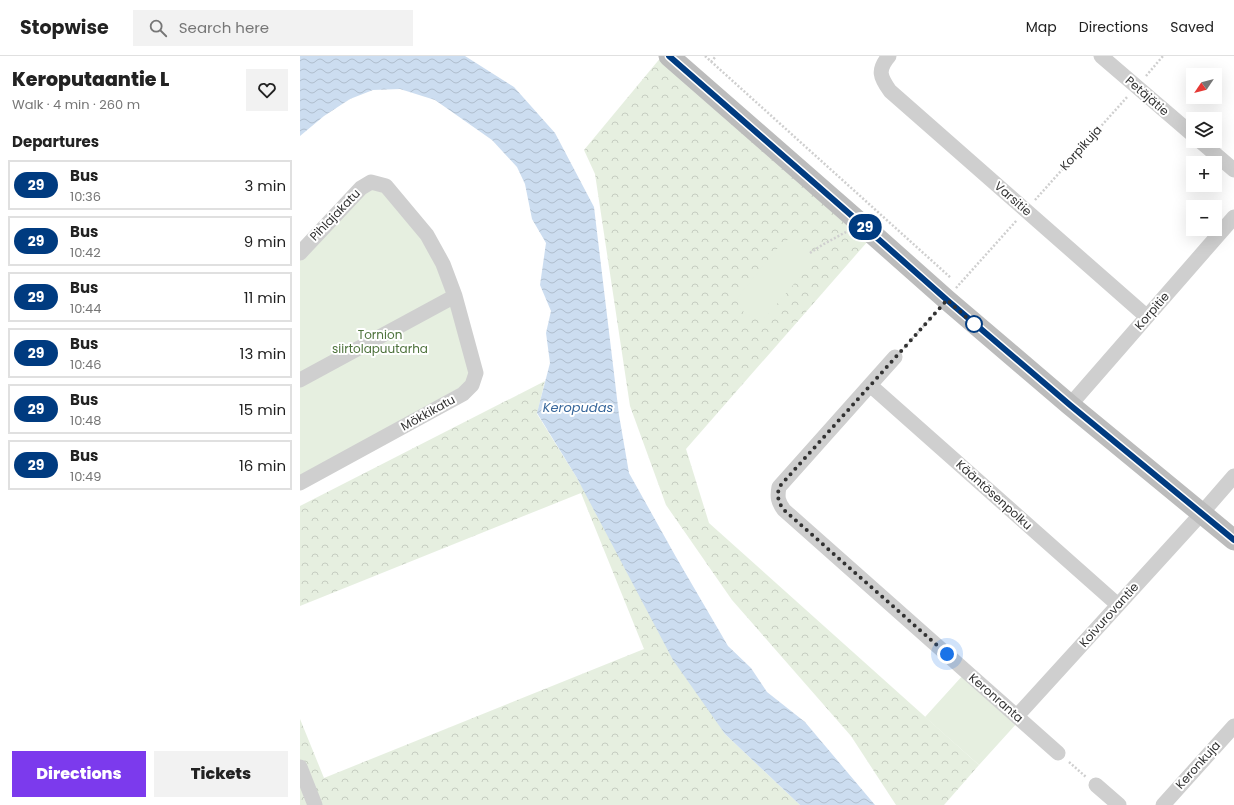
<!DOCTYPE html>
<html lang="en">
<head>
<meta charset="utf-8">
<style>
  :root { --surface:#fff; --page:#f2f2f2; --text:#222; --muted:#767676; --line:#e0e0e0; --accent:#7c3aed }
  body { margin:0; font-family:Poppins,sans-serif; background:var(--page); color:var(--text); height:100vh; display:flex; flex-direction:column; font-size:15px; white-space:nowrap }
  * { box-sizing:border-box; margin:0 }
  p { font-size:13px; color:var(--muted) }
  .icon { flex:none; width:22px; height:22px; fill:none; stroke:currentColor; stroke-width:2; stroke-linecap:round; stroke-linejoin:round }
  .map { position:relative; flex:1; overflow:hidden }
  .panel { display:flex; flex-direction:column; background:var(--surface); width:300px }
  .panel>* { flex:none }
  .badge { padding:0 8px; border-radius:13px; font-size:14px; line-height:26px }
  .needle { width:26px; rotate:235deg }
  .fabs { position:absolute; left:886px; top:12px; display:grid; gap:8px }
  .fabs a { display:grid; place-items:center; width:36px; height:36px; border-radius:0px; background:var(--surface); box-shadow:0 4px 16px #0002; font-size:20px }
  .you { position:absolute; width:20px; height:20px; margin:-10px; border:3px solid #fff; border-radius:50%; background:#1a73e8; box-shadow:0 0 0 6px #1a73e833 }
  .map>.badge { position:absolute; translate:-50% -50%; box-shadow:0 0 0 2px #fff }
  h2 { padding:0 12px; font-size:15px; line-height:36px }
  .round { display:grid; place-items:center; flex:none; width:42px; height:42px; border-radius:0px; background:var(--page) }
  .headline { display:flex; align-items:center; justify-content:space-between; height:68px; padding:0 12px }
  h1 { font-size:19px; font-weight:800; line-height:30px }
  .primary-button { display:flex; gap:8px; margin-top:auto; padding:8px 12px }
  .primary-button a { flex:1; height:46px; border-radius:0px; background:var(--accent); color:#fff; font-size:16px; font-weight:800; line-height:46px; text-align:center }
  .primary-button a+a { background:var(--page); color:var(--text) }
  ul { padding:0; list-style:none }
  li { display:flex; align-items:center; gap:12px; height:50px; margin:0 8px 6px; padding:0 4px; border:2px solid var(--line); border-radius:0px }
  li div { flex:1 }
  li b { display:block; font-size:15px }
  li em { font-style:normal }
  li .badge { min-width:44px; font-weight:700; text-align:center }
  header { display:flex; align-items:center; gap:24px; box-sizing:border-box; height:56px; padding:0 20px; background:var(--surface); border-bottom:1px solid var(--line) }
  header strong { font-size:19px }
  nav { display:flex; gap:22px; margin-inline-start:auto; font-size:14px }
  .search { width:280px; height:36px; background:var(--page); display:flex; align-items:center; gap:10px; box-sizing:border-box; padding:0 14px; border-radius:0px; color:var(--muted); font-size:15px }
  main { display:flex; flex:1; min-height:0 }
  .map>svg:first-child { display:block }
  .forest { fill:url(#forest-crowns) }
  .green { fill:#e6efe0 }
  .water { fill:url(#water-waves) }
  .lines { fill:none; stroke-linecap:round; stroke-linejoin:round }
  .path { stroke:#cfcfcf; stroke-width:2.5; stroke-dasharray:2 2; stroke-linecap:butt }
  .street { stroke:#cfcfcf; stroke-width:15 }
  .secondary { stroke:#bcbcbc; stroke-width:21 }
  .line-casing { stroke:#fff; stroke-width:9 }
  .line { stroke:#003b80; stroke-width:6 }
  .walk { stroke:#323232; stroke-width:4; stroke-dasharray:0 7.2 }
  .stop-dot { fill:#fff; stroke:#003b80; stroke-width:2 }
  .labels { text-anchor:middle; stroke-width:4; stroke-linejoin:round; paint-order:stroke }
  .street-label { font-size:12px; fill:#323232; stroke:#fff }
  .park-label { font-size:12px; fill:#4d723b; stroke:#fff }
  .water-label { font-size:13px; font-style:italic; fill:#39689c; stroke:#fff }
</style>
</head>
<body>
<header>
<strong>Stopwise</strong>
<div class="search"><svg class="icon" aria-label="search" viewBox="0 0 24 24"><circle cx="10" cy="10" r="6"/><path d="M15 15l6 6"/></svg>Search here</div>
<nav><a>Map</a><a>Directions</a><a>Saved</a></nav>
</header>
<main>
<section class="panel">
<div class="headline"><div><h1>Keroputaantie L</h1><p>Walk · 4 min · 260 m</p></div><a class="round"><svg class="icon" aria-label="heart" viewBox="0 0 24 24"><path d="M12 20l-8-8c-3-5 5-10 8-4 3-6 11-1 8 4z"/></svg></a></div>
<h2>Departures</h2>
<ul>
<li><span class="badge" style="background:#003b80;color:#fff">29</span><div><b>Bus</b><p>10:36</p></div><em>3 min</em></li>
<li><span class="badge" style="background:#003b80;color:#fff">29</span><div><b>Bus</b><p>10:42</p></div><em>9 min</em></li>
<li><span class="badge" style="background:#003b80;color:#fff">29</span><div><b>Bus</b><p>10:44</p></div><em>11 min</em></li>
<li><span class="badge" style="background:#003b80;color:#fff">29</span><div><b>Bus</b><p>10:46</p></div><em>13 min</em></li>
<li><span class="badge" style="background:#003b80;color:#fff">29</span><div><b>Bus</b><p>10:48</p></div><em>15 min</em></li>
<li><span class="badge" style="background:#003b80;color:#fff">29</span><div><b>Bus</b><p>10:49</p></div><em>16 min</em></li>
</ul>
<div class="primary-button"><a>Directions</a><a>Tickets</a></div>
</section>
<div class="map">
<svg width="934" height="749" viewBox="0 0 934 749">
  <defs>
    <pattern id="forest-crowns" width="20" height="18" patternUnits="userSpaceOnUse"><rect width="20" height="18" fill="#e6efe0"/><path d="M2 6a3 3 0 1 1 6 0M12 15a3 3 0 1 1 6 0" fill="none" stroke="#c6cdc1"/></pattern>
    <pattern id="water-waves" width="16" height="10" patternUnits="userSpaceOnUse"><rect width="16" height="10" fill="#ccddf0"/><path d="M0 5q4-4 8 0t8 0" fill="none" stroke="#b0bece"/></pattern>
  </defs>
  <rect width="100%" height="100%" fill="#fff"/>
  <path class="forest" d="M362 0 568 185 386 393 409 467 679 709 644 749H596L551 680 432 544 366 449 330 350 295 118 284 94Z
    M245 325 237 358 277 422 425 678 500 749H0V663L24 722 344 593 281 437 0 550V450Z"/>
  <path class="green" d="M72 132 84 135 122 181 149 235 172 316 168 327 0 420V202L63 135Z
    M487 184C497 184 508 196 515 203L466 261C454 268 437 254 437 242L482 187Z
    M664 618 718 666 679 709 625 661Z"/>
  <path class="water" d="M0 0H165L214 31 255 77 294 151 319 359 329 417 376 501 428 590 451 612 467 636 505 666 575 749H500L425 678 373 604 277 422 237 357 250 307 246 277 251 255 240 229 246 187 232 163 225 128 217 111 192 84 135 44 100 33 73 34 50 43 24 60 0 80Z"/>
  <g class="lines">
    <path class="path" d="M405 0 651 222
      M411 6 416 0
      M846 20 863 0
      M735 144 828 40
      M510 197 522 189 546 176
      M656 232 717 164
      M604 292 636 256
      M769 706 786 721"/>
    <path class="street" d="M589 0C577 14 580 21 590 35L846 260
      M801 0 893 79
      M900 85 934 114
      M0 197 61 132 71 126 86 130 127 179 143 208 155 240 176 317 172 329 163 338 0 427
      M595 301 479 431C477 441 478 446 484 454L758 697
      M0 324 155 240
      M570 329 818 549
      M770 349 934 161
      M717 660 901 458 934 420
      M0 711 15 749
      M796 729 819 749
      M863 749 934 670"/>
    <path class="secondary" d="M369 0 559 166 647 244 770 349 934 484"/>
  </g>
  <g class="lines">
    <g class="line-casing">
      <path id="line" d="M369 0 559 166 647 244 770 349 934 484"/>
    </g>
    <use href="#line" class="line"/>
    <path class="walk" d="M647 598 484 454C478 446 477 441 479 431L647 244 674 268"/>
  </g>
  <circle class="stop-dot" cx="674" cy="268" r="8"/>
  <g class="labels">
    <g class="street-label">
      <text transform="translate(847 40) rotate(41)" y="4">Petäjätie</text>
      <text transform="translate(781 92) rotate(-48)" y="4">Korpikuja</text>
      <text transform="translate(713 143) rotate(41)" y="4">Varsitie</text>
      <text transform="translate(35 159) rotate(-46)" y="4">Pihlajakatu</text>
      <text transform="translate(852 255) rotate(-49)" y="4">Korpitie</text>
      <text transform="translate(128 357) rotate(-29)" y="4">Mökkikatu</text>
      <text transform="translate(694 439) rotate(42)" y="4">Kääntösenpolku</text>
      <text transform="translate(809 559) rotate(-48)" y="4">Koivurovantie</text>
      <text transform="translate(696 642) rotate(41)" y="4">Keronranta</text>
      <text transform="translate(898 709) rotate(-48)" y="4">Keronkuja</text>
    </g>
    <g class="park-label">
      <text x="80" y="283">Tornion<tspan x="80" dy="14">siirtolapuutarha</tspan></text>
    </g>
    <g class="water-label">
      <text x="278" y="356">Keropudas</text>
    </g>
  </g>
</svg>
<div class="fabs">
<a><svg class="needle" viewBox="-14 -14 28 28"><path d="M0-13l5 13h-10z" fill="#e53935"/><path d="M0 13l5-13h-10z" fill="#767676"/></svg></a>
<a><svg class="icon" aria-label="layers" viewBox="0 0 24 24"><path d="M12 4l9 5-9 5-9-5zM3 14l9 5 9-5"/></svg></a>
<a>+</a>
<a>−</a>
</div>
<div class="you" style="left:647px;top:598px"></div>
<b class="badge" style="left:565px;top:171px;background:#003b80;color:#fff">29</b>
</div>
</main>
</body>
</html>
